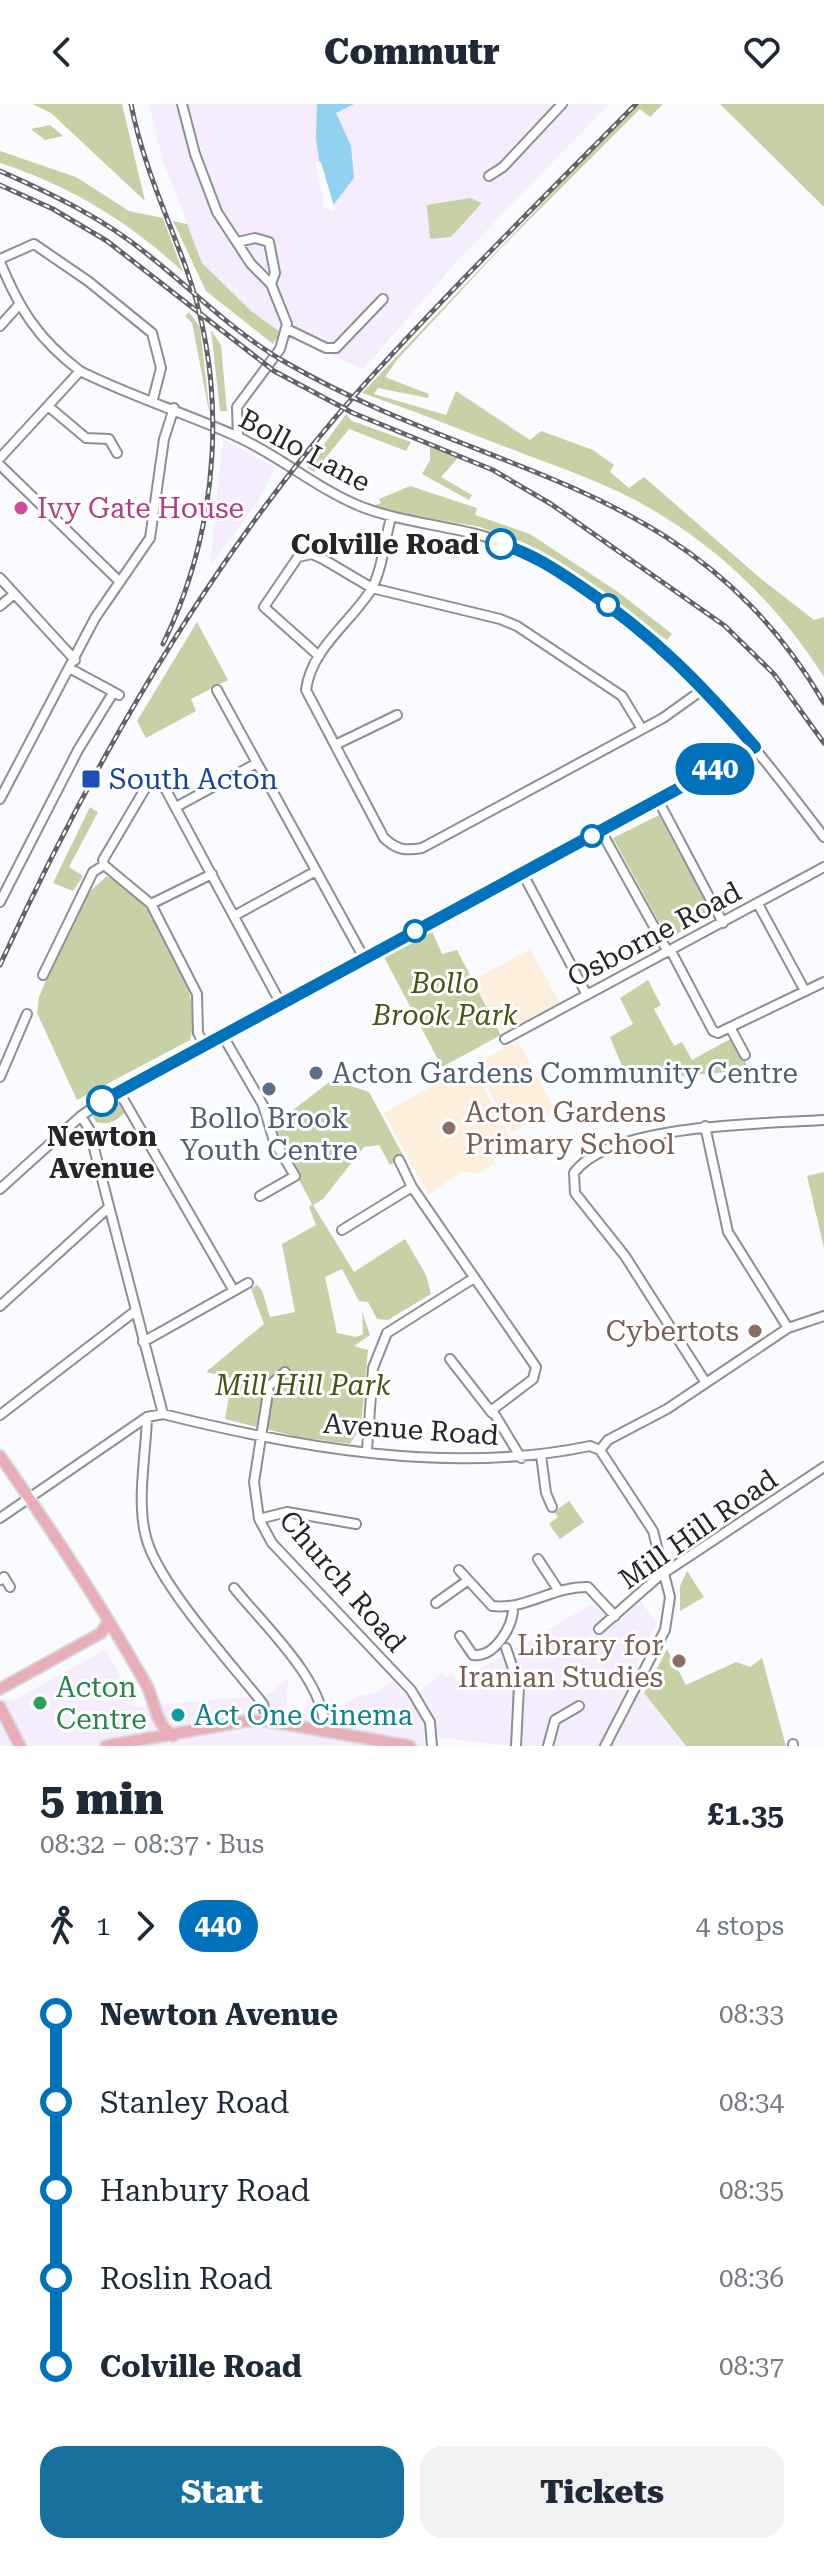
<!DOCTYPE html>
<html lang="en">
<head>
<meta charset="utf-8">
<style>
  :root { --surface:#fff; --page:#f2f2f3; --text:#1f2937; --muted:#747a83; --accent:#18709f }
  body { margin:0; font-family:"Roboto Serif",serif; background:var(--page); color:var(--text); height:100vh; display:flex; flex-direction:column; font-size:30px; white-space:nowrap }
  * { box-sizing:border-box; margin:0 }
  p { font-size:26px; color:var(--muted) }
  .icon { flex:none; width:44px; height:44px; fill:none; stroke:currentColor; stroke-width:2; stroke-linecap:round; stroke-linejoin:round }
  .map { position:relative; height:1642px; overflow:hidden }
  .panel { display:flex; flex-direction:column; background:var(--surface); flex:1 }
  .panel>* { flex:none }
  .badge { padding:0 16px; border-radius:26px; font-size:28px; line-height:52px }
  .map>.badge { position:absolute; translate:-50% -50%; box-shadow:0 0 0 4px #fff }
  .legs { display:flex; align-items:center; gap:12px; height:88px; padding:0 40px; font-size:26px }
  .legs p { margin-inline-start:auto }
  .head { display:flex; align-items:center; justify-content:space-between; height:136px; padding:0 40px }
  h1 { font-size:44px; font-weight:800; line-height:60px }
  .action { display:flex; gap:16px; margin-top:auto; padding:16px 40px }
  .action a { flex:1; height:92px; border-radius:24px; background:var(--accent); color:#fff; font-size:32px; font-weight:800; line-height:92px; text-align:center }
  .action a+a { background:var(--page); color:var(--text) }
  ul { padding:0 40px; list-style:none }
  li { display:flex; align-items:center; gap:28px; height:88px; font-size:30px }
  li i { display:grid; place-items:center; width:12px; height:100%; margin:0 10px; background:currentColor }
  li i::after { content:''; width:20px; height:20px; margin:-10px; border:6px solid; border-radius:50%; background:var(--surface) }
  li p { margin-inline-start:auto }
  li:first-child i { background:linear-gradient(#0000 50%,currentColor 0) }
  li:last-child i { background:linear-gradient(currentColor 50%,#0000 0) }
  header { display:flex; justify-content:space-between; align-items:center; height:104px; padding:0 40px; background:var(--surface); font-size:36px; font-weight:800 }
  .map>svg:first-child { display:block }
  .commercial { fill:#f5edfe }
  .education { fill:#fdefdc }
  .green { fill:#c8d1a6 }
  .water { fill:#92d1f0 }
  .pier { fill:#f9fbff }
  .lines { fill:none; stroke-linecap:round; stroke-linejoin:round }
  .minor-casing { stroke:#8b9097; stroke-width:12 }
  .major-casing { stroke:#d8d8d8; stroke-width:14 }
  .minor { stroke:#fff; stroke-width:8 }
  .major { stroke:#e9acb9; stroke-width:10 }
  .rail-casing { stroke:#616366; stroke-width:5 }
  .rail { stroke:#fff; stroke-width:2; stroke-dasharray:6; stroke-linecap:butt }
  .line-1-casing { stroke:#fff; stroke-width:18 }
  .line-1 { stroke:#0072bc; stroke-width:12 }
  .hotel-dot { fill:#d1479c; stroke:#fff; stroke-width:3 }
  .stop-1-dot { fill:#fff; stroke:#0072bc; stroke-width:4 }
  .transit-dot { fill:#1a4fb4; stroke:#fff; stroke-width:3 }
  .service-dot { fill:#5c6f8a; stroke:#fff; stroke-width:3 }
  .education-dot { fill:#8d6e63; stroke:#fff; stroke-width:3 }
  .leisure-dot { fill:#2e9e5b; stroke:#fff; stroke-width:3 }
  .culture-dot { fill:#0f9aa8; stroke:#fff; stroke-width:3 }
  .labels { text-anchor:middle; stroke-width:6; stroke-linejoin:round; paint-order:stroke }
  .street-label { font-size:28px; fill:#242629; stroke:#fff }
  .hotel-label { font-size:28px; fill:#b23c85; stroke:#fff; text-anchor:start }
  .stop-label { font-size:28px; font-weight:bold; fill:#242629; stroke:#fff; text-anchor:end }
  .transit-label { font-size:28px; fill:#164399; stroke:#fff; text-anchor:start }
  .park-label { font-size:28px; font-style:italic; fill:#4a5212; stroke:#fff }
  .service-label { font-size:28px; fill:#4e5e75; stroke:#fff; text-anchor:start }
  .education-label { font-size:28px; fill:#785e54; stroke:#fff; text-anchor:end }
  .leisure-label { font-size:28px; fill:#27864d; stroke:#fff; text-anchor:start }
  .culture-label { font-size:28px; fill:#0d838f; stroke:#fff; text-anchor:start }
</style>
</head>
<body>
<header><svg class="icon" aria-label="back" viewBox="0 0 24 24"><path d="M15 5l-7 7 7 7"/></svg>Commutr<svg class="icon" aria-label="heart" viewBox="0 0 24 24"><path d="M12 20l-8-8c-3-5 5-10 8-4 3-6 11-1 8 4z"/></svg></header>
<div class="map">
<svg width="824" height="1642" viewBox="0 0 824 1642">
  <rect width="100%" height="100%" fill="#f9fbff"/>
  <path class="commercial" d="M149 0H609L459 155 363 265 280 228 251 207 202 159 163 57Z
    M223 335 276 364 256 400 210 462Z
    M640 1497 657 1519 631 1573 685 1642H512L426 1632 425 1642H0V1595L13 1597 106 1545 136 1603 267 1591 288 1575 286 1608 306 1610 307 1595 314 1593 338 1603 361 1591 377 1589 391 1577 408 1593 423 1585 442 1568 447 1574 451 1570 458 1578 592 1500 618 1520Z"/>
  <path class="education" d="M530 845 560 899 503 929 473 876Z
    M518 937 555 1007 512 1028 475 960Z
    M471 961 510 1032 488 1046 496 1059 480 1069 461 1068 428 1091 384 1009Z"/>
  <path class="green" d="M32 0H122L145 97 51 9Z
    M637 0H663L650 13 640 5 500 145 397 256 385 273 429 290 428 294 378 284 374 290 446 311 456 287 530 336 541 327 593 346 614 361 610 368 629 384 644 373 760 474 814 516 824 513V573C782 507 728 452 661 411 616 382 561 364 511 345 461 326 412 306 362 289Z
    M720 0H824V103Z
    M50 21 63 32 45 36 31 25Z
    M0 47 76 73 129 107 163 114 183 168C131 119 69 81 0 59Z
    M470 94 482 99 451 133 430 135 427 101Z
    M173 117 187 120 202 159 251 207 280 228 273 240 206 187Z
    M189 208 200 223 210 312 192 219 185 212Z
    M211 226 221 241 227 307H220Z
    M346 310 352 317 411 338 406 347 349 325 314 368 307 364Z
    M430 343 458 354 441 373 472 391 469 396 422 370 430 356Z
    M410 382 477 404 475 411 530 430 618 488 672 530 667 536 535 444 480 423 378 405 375 401 381 399 379 395Z
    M197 518 228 576 191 595 196 607 146 634 137 617Z
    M90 703 98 708 69 763 83 772 73 787 53 779Z
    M659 711 712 810 668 835 613 734Z
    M107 772C121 781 137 791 146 804 171 836 203 896 190 936L77 996 37 909 39 893 79 797Z
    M430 823 442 850 457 846 501 931 442 963 384 853Z
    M648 876 661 901 654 905 674 942 682 938 692 956 732 934 750 966 628 977 610 933 633 920 620 894Z
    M332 976 369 988 404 1053 390 1061 379 1041 364 1043 323 1095 313 1101 354 1168 405 1135 426 1171 431 1190 388 1216 377 1215 368 1198 359 1197 342 1165 325 1173 337 1229 356 1233 363 1230 362 1207 370 1231 354 1242 368 1246 361 1322 350 1340 298 1333 225 1315 232 1274 206 1268 264 1220 251 1185 257 1181 262 1186 270 1213 295 1208 282 1140 316 1121 309 1103 312 1100 271 1023Z
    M118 991 127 1006C118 1016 110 1022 96 1018L91 1009Z
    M824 1068V1144L807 1072Z
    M569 1397 584 1418 560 1435 549 1420 558 1413 554 1408Z
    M687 1467 704 1493 680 1507V1482Z
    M667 1545 686 1581 736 1558 750 1563 762 1554 786 1642H686L644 1589Z"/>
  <path class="water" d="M317 0H354L336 9 351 42 354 74 331 104 323 85 316 34Z"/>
  <path class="pier" d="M315 58H321L335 106 333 108 324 104Z"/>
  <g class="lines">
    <g class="minor-casing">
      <path id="minor" d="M182 0 195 50 217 108 251 160 271 180 287 220 280 245 237 303 238 333
        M489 72 503 63 562 0
        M238 138 255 134 269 138 275 169 271 180
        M0 155 34 140 88 177 152 229 161 264 153 295
        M0 158C20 206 38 235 80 267 130 292 185 309 236 332 280 352 317 385 362 403 414 423 476 422 525 448 658 519 735 616 824 733
        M0 222 18 202
        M287 225 326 244H336L383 195
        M48 302 86 334 109 335 117 349
        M0 354 80 267
        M0 361 120 478
        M391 413C385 435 382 467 371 486 350 519 311 545 306 586L384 734C397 746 405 747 422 744L663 614 705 584
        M0 474 75 556
        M0 502 14 490
        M319 552 264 503 298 453 312 450 323 455 372 484 500 515 517 522 622 592 642 625
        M71 565 119 591
        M217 586 364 854
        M335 641 397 611
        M0 695 95 514 150 434 164 335 174 304
        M658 696 723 819
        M176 703 257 659
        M601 727 668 848
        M104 761 103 756 149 678 159 673 281 900
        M104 761 151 800 197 890 198 929 204 940
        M523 770 587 891
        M0 798 78 646 113 589
        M151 800 212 770
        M758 800 805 887
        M234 812 316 767
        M671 847 713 927 718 929 824 878
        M43 871 93 768 104 761
        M731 925 745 951
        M223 932 263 1001 274 1037 295 1072 260 1092
        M505 935 824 763
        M0 973 27 910
        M118 986 234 1187
        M81 1012 89 1025 163 1310
        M705 1022 728 1128 788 1224
        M399 1056 412 1083 536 1263 533 1275 492 1306 521 1354
        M0 1085 81 1012 118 986 755 643
        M342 1126 412 1083
        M0 1202 107 1105
        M143 1238 248 1179
        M450 1255 492 1309
        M285 1268 269 1282 254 1378 259 1415 272 1439 411 1586 430 1618 432 1642
        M706 1279 625 1152 575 1089 574 1069C609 1019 767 1020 824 1016
        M0 1311 134 1208
        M147 1313C146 1349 137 1394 145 1429 154 1476 232 1560 263 1600L267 1617
        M367 1346 373 1264 387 1229 474 1174
        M600 1346 653 1427 670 1493 665 1526 605 1642
        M600 1346 608 1336 667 1305 788 1224 824 1212
        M541 1351 546 1389 552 1403
        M0 1414 147 1313 163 1310C299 1344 451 1371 590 1342L600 1346
        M259 1415 287 1408 356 1420
        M538 1455 559 1487
        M459 1466 492 1502C528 1506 552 1482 588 1483L615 1512
        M0 1476 4 1473 10 1483
        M234 1484C263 1520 327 1579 324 1626
        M436 1499 467 1477
        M599 1525 658 1473 824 1363
        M460 1532 473 1551C494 1554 513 1523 513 1505
        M506 1544 519 1582 516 1642
        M793 1640V1642
        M548 1642 555 1616 579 1602"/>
    </g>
    <g class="major-casing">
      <path id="major" d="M0 1352C52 1426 101 1501 146 1580 156 1599 154 1618 173 1632
        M0 1585 101 1529 108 1518
        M0 1603 20 1642
        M106 1642 246 1617H267L410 1642"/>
    </g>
    <use href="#minor" class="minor"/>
    <use href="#major" class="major"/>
    <g class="rail-casing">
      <path id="rail" d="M131 0C142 57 165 107 185 161 229 283 220 423 163 540
        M0 67C52 90 103 114 147 150 193 186 234 229 285 258 489 376 691 372 824 599
        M0 81 53 105 107 137 274 267 353 309 493 366 551 400 725 522 774 570 824 639
        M0 861C93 658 212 451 362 283 450 186 544 93 636 0"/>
    </g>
    <use href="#rail" class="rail"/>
  </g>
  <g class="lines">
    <g class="line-1-casing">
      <path id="line-1" d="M102 997 755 643C701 580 652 530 583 484 557 466 531 449 501 440"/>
    </g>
    <use href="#line-1" class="line-1"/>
  </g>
  <circle class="hotel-dot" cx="21" cy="404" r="8"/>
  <g class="stop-1-dot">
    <circle cx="501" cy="440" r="14"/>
    <circle cx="608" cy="501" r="10"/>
    <circle cx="592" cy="732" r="10"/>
    <circle cx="415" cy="827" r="10"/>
    <circle cx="102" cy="997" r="14"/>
  </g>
  <rect class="transit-dot" x="81" y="665" width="20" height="20" rx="4"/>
  <g class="service-dot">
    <circle cx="316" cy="969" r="8"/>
    <circle cx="269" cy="985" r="8"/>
  </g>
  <g class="education-dot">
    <circle cx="449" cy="1024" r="8"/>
    <circle cx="755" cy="1227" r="8"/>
    <circle cx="679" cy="1557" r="8"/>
  </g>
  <circle class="leisure-dot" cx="40" cy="1599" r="8"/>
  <circle class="culture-dot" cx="178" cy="1611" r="8"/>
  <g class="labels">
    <g class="street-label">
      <text transform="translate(305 346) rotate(28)" y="10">Bollo Lane</text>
      <text transform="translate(654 830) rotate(-28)" y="10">Osborne Road</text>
      <text transform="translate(411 1325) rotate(4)" y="10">Avenue Road</text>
      <text transform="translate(698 1425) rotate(-35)" y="10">Mill Hill Road</text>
      <text transform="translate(343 1477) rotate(49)" y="10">Church Road</text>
    </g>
    <g class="hotel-label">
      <text x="37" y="414">Ivy Gate House</text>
    </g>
    <g class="stop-label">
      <text x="479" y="450">Colville Road</text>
      <text x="102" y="1042" text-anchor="middle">Newton<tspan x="102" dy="32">Avenue</tspan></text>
    </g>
    <g class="transit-label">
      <text x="109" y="685">South Acton</text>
    </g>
    <g class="park-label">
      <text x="445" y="889">Bollo<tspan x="445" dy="32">Brook Park</tspan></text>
      <text x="303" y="1291">Mill Hill Park</text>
    </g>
    <g class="service-label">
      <text x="332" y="979">Acton Gardens Community Centre</text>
      <text x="269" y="1024" text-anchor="middle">Bollo Brook<tspan x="269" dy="32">Youth Centre</tspan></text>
    </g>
    <g class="education-label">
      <text x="465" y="1018" text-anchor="start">Acton Gardens<tspan x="465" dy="32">Primary School</tspan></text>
      <text x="739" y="1237">Cybertots</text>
      <text x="663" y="1551">Library for<tspan x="663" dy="32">Iranian Studies</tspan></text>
    </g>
    <g class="leisure-label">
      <text x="56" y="1593">Acton<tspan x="56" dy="32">Centre</tspan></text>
    </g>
    <g class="culture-label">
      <text x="194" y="1621">Act One Cinema</text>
    </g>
  </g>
</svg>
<b class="badge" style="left:715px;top:665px;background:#0072bc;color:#fff">440</b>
</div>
<section class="panel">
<div class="head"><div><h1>5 min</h1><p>08:32 – 08:37 · Bus</p></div><b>£1.35</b></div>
<div class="legs"><svg class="icon" aria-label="walk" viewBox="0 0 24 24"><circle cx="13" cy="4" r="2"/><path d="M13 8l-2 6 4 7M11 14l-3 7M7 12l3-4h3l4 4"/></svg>1<svg class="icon" aria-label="forward" viewBox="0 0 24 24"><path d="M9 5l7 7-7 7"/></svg><b class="badge" style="background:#0072bc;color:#fff">440</b><p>4 stops</p></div>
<ul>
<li><i style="color:#0072bc"></i><b>Newton Avenue</b><p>08:33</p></li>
<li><i style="color:#0072bc"></i><span>Stanley Road</span><p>08:34</p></li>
<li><i style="color:#0072bc"></i><span>Hanbury Road</span><p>08:35</p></li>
<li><i style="color:#0072bc"></i><span>Roslin Road</span><p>08:36</p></li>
<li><i style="color:#0072bc"></i><b>Colville Road</b><p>08:37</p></li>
</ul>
<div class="action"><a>Start</a><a>Tickets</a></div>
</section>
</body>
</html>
